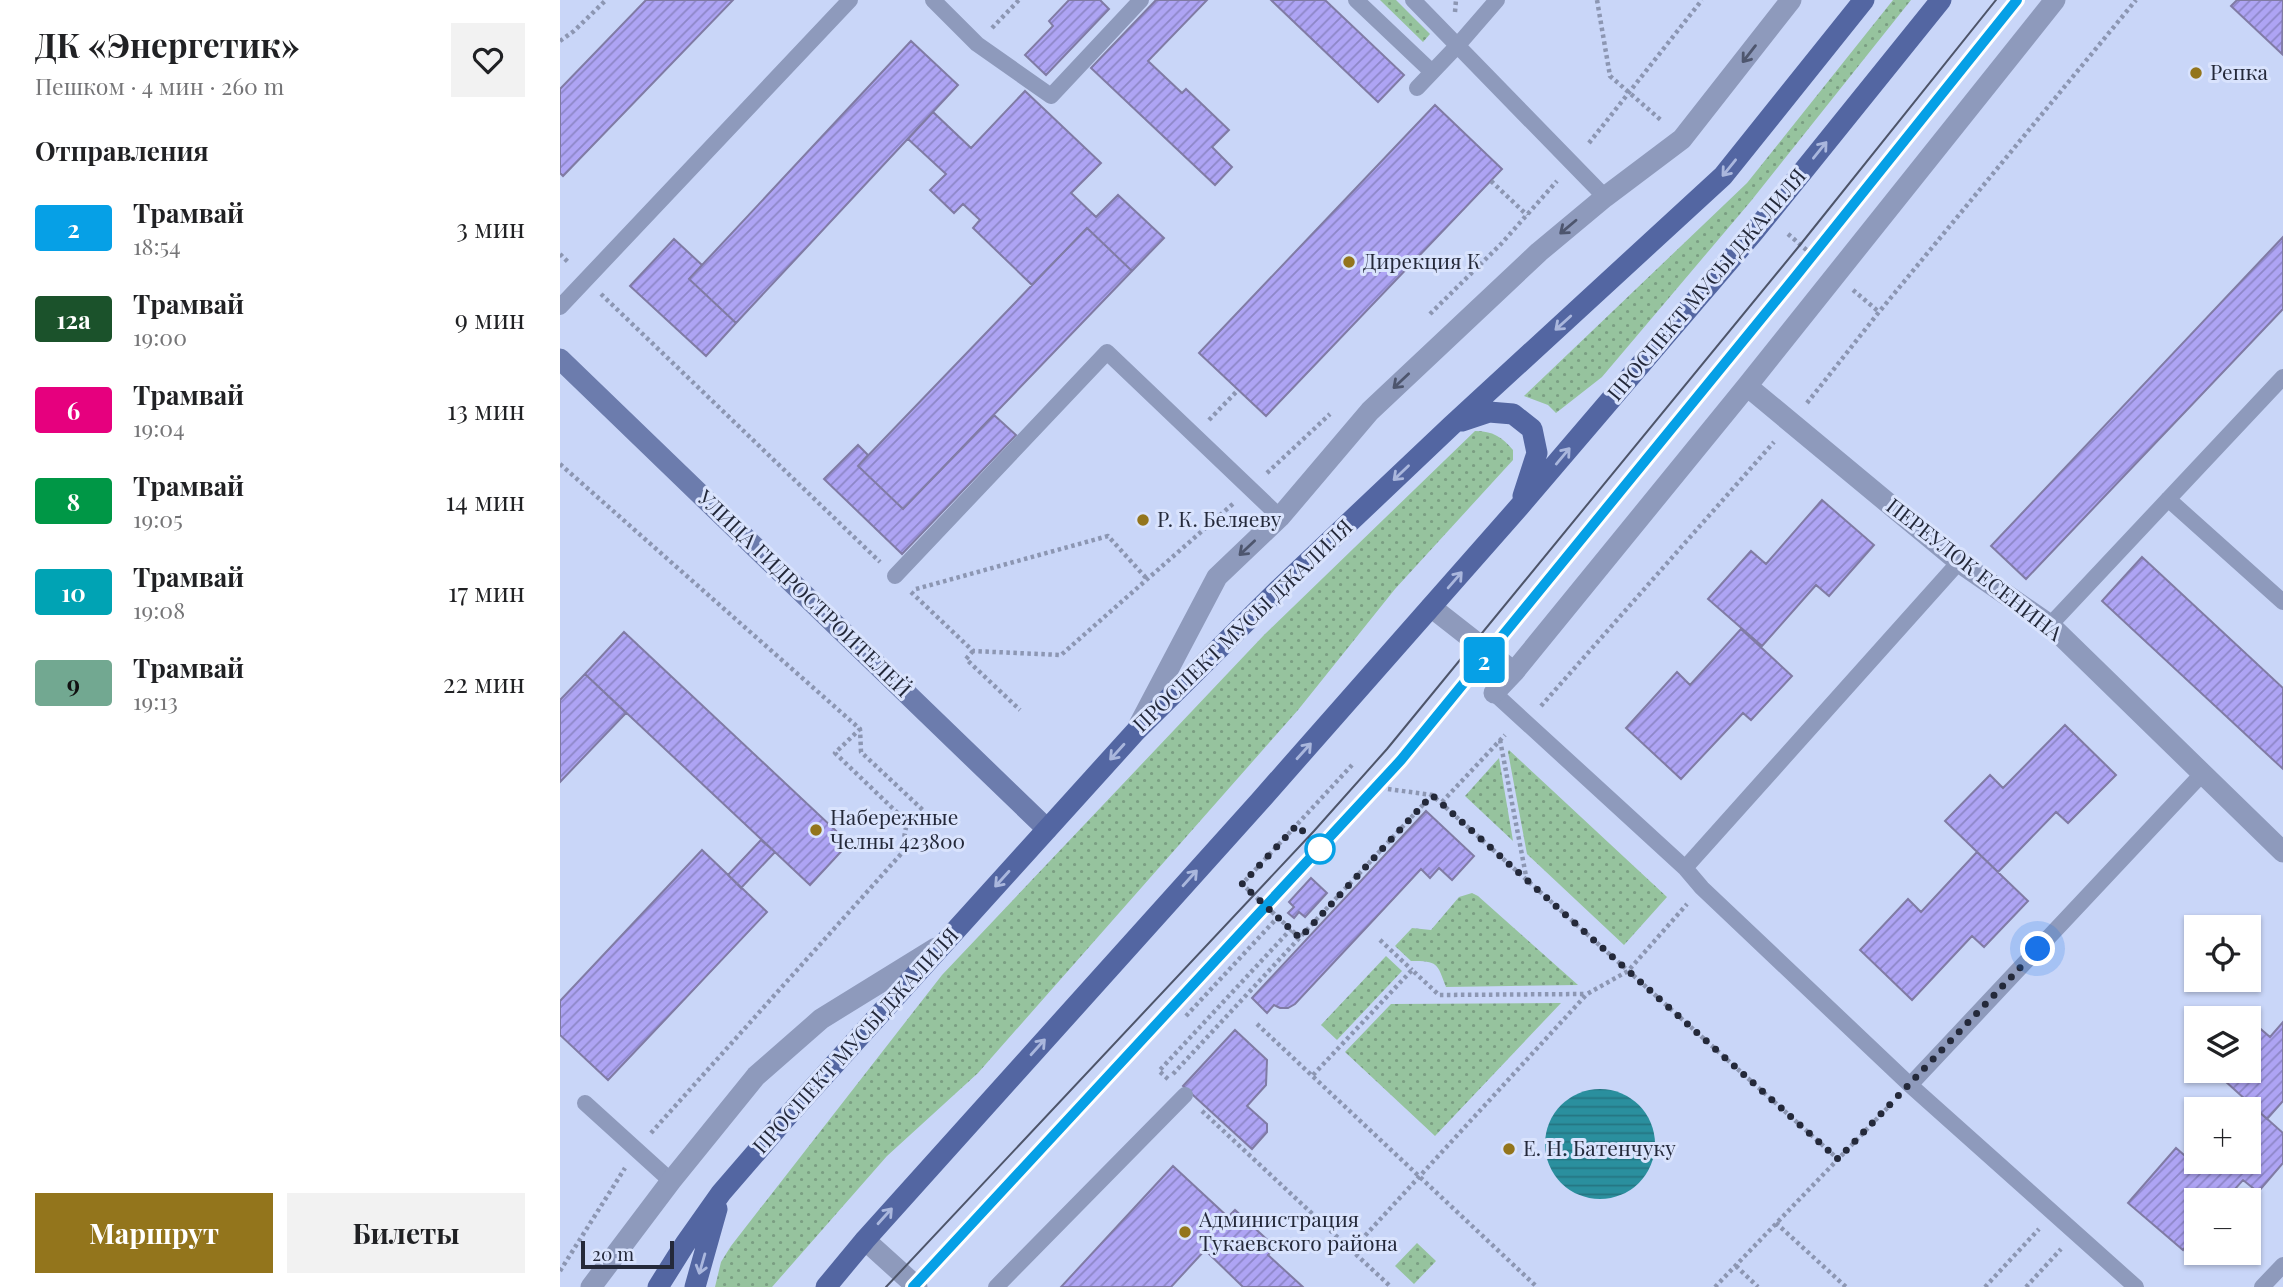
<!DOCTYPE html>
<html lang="ru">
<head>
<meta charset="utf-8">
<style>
  :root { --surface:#fff; --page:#f2f2f2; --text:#202124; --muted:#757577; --accent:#93751c }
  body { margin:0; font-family:"Playfair Display",serif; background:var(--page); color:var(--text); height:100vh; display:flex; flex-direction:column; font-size:26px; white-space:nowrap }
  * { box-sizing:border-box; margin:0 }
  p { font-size:23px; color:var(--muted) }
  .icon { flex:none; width:38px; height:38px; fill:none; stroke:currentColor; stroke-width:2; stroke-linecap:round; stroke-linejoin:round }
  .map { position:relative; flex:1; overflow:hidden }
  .sheet { display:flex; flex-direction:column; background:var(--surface); width:560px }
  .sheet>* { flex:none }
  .badge { padding:0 14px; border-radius:5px; font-size:24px; line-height:46px }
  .tools { position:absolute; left:1624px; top:915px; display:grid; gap:14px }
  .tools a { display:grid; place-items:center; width:77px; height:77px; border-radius:0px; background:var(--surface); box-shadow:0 2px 5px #0004; font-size:35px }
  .scale { position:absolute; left:21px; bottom:18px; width:93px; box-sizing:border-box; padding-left:7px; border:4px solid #24293a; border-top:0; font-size:19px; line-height:24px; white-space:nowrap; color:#24293a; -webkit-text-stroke:5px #d9e3fd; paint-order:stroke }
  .you { position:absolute; width:35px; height:35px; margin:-18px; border:5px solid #fff; border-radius:50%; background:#1a73e8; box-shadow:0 0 0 10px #1a73e833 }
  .map>.badge { position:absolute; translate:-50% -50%; box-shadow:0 0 0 4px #fff }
  h2 { padding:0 35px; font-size:26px; line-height:63px }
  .round { display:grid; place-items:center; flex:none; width:74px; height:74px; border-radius:0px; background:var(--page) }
  .head { display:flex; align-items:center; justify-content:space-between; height:119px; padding:0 35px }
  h1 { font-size:33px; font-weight:700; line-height:52px }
  .button { display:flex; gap:14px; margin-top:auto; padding:14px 35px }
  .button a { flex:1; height:80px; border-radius:0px; background:var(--accent); color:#fff; font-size:28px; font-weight:700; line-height:80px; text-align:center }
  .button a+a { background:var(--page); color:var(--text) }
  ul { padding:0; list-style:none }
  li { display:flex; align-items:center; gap:21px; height:91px; padding:0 35px }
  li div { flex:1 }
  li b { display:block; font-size:26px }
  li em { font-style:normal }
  li .badge { min-width:77px; font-weight:700; text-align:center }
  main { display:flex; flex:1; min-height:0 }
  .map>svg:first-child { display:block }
  .grass { fill:url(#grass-dots) }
  .water { fill:url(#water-rules) }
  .building { fill:url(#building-hatch); stroke:#807ba4; stroke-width:2 }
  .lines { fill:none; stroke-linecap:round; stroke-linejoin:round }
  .path { stroke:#8c96b2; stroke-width:4.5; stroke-dasharray:3.5 3.5; stroke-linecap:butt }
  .lane { stroke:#8e9abc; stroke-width:16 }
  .street { stroke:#8e9abc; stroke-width:21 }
  .secondary { stroke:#6c7cad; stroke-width:21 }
  .primary { stroke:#5366a2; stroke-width:21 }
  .tram { stroke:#4e556a; stroke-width:2 }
  .oneway { stroke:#4e566e }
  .oneway2 { stroke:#aab7dd }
  .line-casing { stroke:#fff; stroke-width:16 }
  .line { stroke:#06a0e6; stroke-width:10 }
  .walk { stroke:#24293a; stroke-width:7; stroke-dasharray:0 12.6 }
  .poi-dot { fill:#93751c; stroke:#d9e3fd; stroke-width:2.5 }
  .stop-dot { fill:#fff; stroke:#06a0e6; stroke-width:3.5 }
  .labels { text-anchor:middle; stroke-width:6; stroke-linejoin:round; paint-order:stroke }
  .poi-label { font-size:21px; fill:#24293a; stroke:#d9e3fd; text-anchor:start }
  .street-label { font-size:21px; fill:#24293a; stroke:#d9e3fd }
</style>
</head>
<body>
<main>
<section class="sheet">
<div class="head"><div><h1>ДК «Энергетик»</h1><p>Пешком · 4 мин · 260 m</p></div><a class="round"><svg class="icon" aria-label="heart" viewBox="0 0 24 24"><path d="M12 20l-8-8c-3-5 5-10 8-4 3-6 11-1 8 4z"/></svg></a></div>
<h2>Отправления</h2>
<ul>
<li><span class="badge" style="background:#06a0e6;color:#fff">2</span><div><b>Трамвай</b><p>18:54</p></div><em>3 мин</em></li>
<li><span class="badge" style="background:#1b522b;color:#fff">12а</span><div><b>Трамвай</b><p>19:00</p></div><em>9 мин</em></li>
<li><span class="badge" style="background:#e6007e;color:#fff">6</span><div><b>Трамвай</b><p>19:04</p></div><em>13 мин</em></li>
<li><span class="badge" style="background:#009746;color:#fff">8</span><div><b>Трамвай</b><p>19:05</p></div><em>14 мин</em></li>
<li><span class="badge" style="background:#00a3b4;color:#fff">10</span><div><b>Трамвай</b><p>19:08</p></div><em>17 мин</em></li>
<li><span class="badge" style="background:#72a891;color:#111">9</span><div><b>Трамвай</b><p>19:13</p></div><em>22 мин</em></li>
</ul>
<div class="button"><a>Маршрут</a><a>Билеты</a></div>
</section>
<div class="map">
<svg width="1723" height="1287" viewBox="0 0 1723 1287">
  <defs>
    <pattern id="grass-dots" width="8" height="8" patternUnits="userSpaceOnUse" patternTransform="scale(1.75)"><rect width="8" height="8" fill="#96c39e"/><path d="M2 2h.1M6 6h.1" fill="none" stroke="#7a9e82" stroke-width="1.8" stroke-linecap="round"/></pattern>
    <pattern id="water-rules" width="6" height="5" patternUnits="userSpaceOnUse" patternTransform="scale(1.75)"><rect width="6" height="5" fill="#2a8f9e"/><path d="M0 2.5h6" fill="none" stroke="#247582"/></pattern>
    <pattern id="building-hatch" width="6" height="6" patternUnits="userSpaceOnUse" patternTransform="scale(1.75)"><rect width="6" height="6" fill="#aea4f4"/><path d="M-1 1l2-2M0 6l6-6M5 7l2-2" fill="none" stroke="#8d86c7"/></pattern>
  </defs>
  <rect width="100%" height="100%" fill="#c9d6f8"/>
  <path class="grass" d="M820 0H836L870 34 863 42Z
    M1333 0H1351L1191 201 1042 377 996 413 988 405 964 396 1187 183Z
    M915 431C933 431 942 437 953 450V460L835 589 738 710 418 1073 327 1156 212 1287H155L161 1262 171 1246 382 975 704 635Z
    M949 750 1107 897 1064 945 967 854 948 752Z
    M939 758 953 841 905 796Z
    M912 893 918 896 1018 985 886 987C877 963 878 961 851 961L835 946 852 928 871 930 899 897Z
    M826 956 842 971 777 1040 761 1025Z
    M1001 1003 875 1136 785 1052 831 1004Z
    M857 1243 876 1261 854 1284 835 1266Z"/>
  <path class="water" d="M985 1144a55 55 0 1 1 110 0a55 55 0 1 1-110 0Z"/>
  <path class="building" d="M86 0H173L3 176 0 173V89Z
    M509 0H540L549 9 486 75 465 55 493 26 489 21Z
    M596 0H647L588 61 622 93 626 89 669 130 652 147 672 167 655 185 531 68Z
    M711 0H765L844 75 818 102Z
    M1677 0H1723L1722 54 1671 6Z
    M351 41 398 85 176 323 129 279Z
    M465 91 541 163 511 193 536 217 558 195 604 238 572 271 527 228 472 285 413 228 420 220 403 204 394 213 370 190 386 174 348 139 373 112 411 148Z
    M875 105 942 169 706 416 639 353Z
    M527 228 572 271 343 509 298 466Z
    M1723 237V309L1466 579 1431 546Z
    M114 239 142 265 129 279 176 323 146 356 70 286Z
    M434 415 456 435 342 554 264 479 298 445 308 455 298 466 343 509Z
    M1262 500 1314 545 1269 596 1256 585 1202 646 1148 599 1191 551 1206 564Z
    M1582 557 1723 688V769L1542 601Z
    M1181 629 1232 676 1191 720 1183 713 1121 779 1066 728 1117 672 1130 685Z
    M64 632 289 843 250 885 25 674Z
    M25 674 66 713 0 782V700Z
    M1505 725 1556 775 1508 823 1496 812 1438 872 1385 821 1430 775 1443 788Z
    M866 811 914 856 892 880 879 868 870 878 861 869 735 1004 728 1008H720L714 1005 707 1013 692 998Z
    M201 840 215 852 181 888 168 875Z
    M142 850 207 912 48 1080 0 1035V1001Z
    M1417 852 1468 901 1424 947 1412 936 1352 1000 1300 950 1348 899 1361 912Z
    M751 878 767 893 745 917 739 912 734 918 728 913 734 907 729 902Z
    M1723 1022V1101L1707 1119 1654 1071H1689V1033L1696 1025 1710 1037Z
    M675 1030 707 1060 706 1085 687 1106 707 1124V1132L692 1149 623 1086Z
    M1686 1100 1723 1133V1163L1698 1192 1683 1180 1665 1200H1636V1234L1623 1250 1568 1203 1616 1148 1632 1162 1636 1157V1162H1689V1110H1677Z
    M613 1166 668 1217 675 1210 715 1247 708 1255 743 1287H683L645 1250 611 1287H501Z"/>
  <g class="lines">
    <path class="path" d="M1037 0 1050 76 1102 121
      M895 12 896 0
      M432 28 459 0
      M0 41 14 31 46 0
      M1029 143 1142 0
      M931 181 967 215
      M1228 234 1257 259
      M0 254 9 263
      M1293 290 1319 312
      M41 294 320 562
      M870 314 941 244 997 181
      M1247 403 1319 312 1576 0
      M649 420 678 390
      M0 464 300 729 301 752 365 812
      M707 473 770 414
      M356 589 548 536 587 579
      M351 592 413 651 501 655 675 502
      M413 651 406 659 460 710
      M981 706 1214 442
      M940 740 966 876
      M828 789 872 795
      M882 802 945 735
      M740 938 682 884 792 765
      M820 940 852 970
      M626 1016 718 917
      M697 1024 977 1287
      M613 1074 872 795 1278 1159
      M753 1075 852 970 879 995 1025 994
      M608 1079 599 1071 731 929
      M642 1111 831 1287
      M91 1133 341 854 347 822 275 753 300 729
      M1216 1223 1286 1287
      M791 1251 1027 994 1068 971 1127 904
      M1176 1266 1198 1287
      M0 1271 65 1168
      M1155 1287 1334 1101
      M1425 1287 1479 1229
      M1466 1287 1501 1249"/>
    <path class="lane" d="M373 0 417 44 491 96 581 0
      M796 0 872 72
      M853 0 1045 197
      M857 88 898 45 937 0
      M0 307 290 0
      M1608 499 1723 602
      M335 576 547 352 720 517
      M1490 625 1723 377
      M934 693 1125 868 1142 888 1350 1085 1576 1287
      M1125 868 1399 562
      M1350 1085 1642 774
      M25 1103 111 1181
      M436 1287 625 1095
      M1702 1287 1723 1265"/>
    <path class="street" d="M1187 386 1399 562 1490 625 1723 852
      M871 607 954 672
      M934 693 954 672 1187 386 1495 0
      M579 725 657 577 720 517 810 411 979 252 1045 197 1122 139 1231 0
      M305 1240 357 1287
      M31 1287 111 1181 196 1076 261 1019 376 948"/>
    <path class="secondary" d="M0 359 487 829"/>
    <path class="primary" d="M902 421 929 412 953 414 972 429 977 453 963 496
      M98 1287 125 1244 161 1193 225 1119 576 731 719 589 891 426 1163 176 1304 0
      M135 1287 157 1209
      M266 1287 305 1240 699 802 959 507 1194 232 1381 0"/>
    <path class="tram" d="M326 1287 754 831 827 749 1240 245 1436 0
      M353 1287 841 760 1253 255 1457 0"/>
  </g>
  <defs><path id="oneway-shaft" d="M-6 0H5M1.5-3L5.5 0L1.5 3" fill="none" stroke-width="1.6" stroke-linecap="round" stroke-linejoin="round" transform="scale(1.75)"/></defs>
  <g class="oneway">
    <use href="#oneway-shaft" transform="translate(1189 54) rotate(128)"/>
    <use href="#oneway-shaft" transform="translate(1008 227) rotate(140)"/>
    <use href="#oneway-shaft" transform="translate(841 381) rotate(137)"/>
    <use href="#oneway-shaft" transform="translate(687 548) rotate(137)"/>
  </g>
  <g class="oneway2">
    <use href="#oneway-shaft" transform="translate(1260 150) rotate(-51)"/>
    <use href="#oneway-shaft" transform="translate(1169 168) rotate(129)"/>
    <use href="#oneway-shaft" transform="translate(1003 323) rotate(138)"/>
    <use href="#oneway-shaft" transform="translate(1003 456) rotate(-50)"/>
    <use href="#oneway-shaft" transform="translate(841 473) rotate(136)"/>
    <use href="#oneway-shaft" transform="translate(895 580) rotate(-49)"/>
    <use href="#oneway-shaft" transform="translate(744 751) rotate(-48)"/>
    <use href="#oneway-shaft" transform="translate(557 752) rotate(132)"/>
    <use href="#oneway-shaft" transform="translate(630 878) rotate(-48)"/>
    <use href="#oneway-shaft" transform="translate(442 879) rotate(132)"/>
    <use href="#oneway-shaft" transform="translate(478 1047) rotate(-48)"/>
    <use href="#oneway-shaft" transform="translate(325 1216) rotate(-48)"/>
    <use href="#oneway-shaft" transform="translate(142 1264) rotate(106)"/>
  </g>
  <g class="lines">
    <g class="line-casing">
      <path id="line" d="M353 1287 841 760 1236 276 1457 0"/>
    </g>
    <use href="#line" class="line"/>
    <path class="walk" d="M760 849 737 825 682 884 740 938 872 795 1278 1159 1478 949"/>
  </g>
  <g class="poi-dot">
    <circle cx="1636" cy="73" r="7"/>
    <circle cx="789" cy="262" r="7"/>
    <circle cx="583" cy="520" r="7"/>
    <circle cx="256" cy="830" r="7"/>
    <circle cx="949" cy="1149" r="7"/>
    <circle cx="625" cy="1232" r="7"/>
  </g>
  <circle class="stop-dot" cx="760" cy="849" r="14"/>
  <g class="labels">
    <g class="poi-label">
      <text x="1650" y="80">Репка</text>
      <text x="803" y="269">Дирекция К</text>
      <text x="597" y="527">Р. К. Беляеву</text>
      <text x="270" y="825">Набережные<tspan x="270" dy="24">Челны 423800</tspan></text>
      <text x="963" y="1156">Е. Н. Батенчуку</text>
      <text x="639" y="1227">Администрация<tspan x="639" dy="24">Тукаевского района</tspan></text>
    </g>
    <g class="street-label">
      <text transform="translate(1147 285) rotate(-50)" y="7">ПРОСПЕКТ МУСЫ ДЖАЛИЛЯ</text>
      <text transform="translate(1414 570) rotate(38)" y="7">ПЕРЕУЛОК ЕСЕНИНА</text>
      <text transform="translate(244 594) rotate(44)" y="7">УЛИЦА ГИДРОСТРОИТЕЛЕЙ</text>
      <text transform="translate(683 626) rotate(-44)" y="7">ПРОСПЕКТ МУСЫ ДЖАЛИЛЯ</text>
      <text transform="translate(296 1041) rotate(-48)" y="7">ПРОСПЕКТ МУСЫ ДЖАЛИЛЯ</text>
    </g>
  </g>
</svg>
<div class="tools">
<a><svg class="icon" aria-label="locate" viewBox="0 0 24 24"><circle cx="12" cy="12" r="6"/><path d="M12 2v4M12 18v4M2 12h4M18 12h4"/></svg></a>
<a><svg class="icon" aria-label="layers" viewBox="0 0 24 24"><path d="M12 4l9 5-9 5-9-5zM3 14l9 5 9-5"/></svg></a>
<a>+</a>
<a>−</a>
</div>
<div class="scale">20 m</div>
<div class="you" style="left:1478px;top:949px"></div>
<b class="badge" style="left:924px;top:660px;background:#06a0e6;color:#fff">2</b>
</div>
</main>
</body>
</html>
